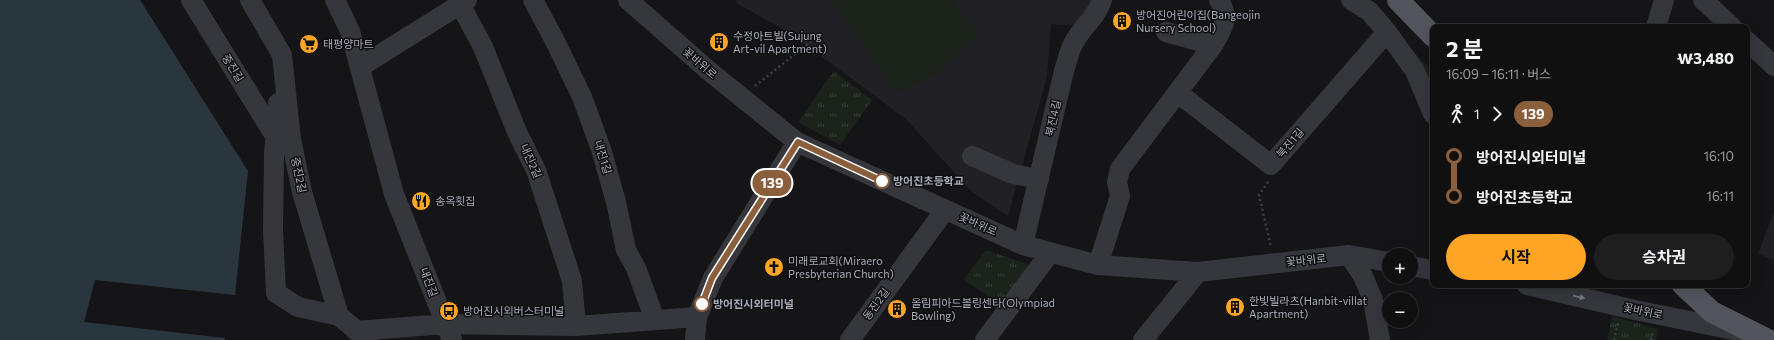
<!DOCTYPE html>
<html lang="ko">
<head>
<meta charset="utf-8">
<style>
  :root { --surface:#101011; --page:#1e1e1f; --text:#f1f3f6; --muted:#9c9d9f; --line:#303031; --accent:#ffa526 }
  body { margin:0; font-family:Commissioner,"Noto Sans KR",sans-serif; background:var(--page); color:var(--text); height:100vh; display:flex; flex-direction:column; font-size:15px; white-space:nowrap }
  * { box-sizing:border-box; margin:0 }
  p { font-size:13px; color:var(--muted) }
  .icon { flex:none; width:22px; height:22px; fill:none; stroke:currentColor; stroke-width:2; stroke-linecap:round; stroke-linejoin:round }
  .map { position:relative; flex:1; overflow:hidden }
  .details { position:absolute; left:1430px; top:24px; width:320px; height:264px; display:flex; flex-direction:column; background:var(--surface); border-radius:8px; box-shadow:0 4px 16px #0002,0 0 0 1px var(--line) }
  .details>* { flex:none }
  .badge { padding:0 8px; border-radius:13px; font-size:14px; line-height:26px }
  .tools { position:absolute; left:1382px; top:248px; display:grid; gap:8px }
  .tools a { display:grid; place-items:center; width:36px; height:36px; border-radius:50%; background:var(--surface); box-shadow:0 4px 16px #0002,0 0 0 1px var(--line); font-size:20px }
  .map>.badge { position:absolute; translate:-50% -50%; box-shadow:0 0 0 2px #fff }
  .legs { display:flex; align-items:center; gap:6px; height:44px; padding:0 16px; font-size:13px }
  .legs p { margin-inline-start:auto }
  .overview { display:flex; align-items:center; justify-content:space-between; height:68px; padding:0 16px }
  h1 { font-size:22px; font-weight:700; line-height:30px }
  .button { display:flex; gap:8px; margin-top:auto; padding:8px 16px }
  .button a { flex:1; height:46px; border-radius:24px; background:var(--accent); color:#111; font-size:16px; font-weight:700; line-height:46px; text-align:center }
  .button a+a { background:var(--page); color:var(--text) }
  ul { padding:0 16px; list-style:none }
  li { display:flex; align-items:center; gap:14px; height:40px; font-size:15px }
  li i { display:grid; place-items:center; width:6px; height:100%; margin:0 5px; background:currentColor }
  li i::after { content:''; width:10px; height:10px; margin:-5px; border:3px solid; border-radius:50%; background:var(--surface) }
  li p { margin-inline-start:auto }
  li:first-child i { background:linear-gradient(#0000 50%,currentColor 0) }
  li:last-child i { background:linear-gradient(currentColor 50%,#0000 0) }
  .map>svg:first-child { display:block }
  .built { fill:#212125 }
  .grass { fill:url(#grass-tufts) }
  .forest { fill:url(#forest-crowns) }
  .pitch { fill:#1b231b }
  .water { fill:#2a363d }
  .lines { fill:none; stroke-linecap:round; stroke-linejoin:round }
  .path { stroke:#3c3f44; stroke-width:2.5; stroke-dasharray:2 3; stroke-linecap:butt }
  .minor { stroke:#36373d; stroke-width:20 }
  .major { stroke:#52555c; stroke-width:22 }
  .oneway { fill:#747881 }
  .line-1-casing { stroke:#fff; stroke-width:9 }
  .line-1 { stroke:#8b5e3c; stroke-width:6 }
  .stop-1-dot { fill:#fff; stroke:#8b5e3c; stroke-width:2 }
  .labels { text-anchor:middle; stroke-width:3; stroke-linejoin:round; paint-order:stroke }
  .poi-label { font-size:11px; fill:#a6adb9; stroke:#101012; text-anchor:start }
  .street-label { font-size:11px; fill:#a6adb9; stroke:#101012 }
  .stop-label { font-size:11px; font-weight:bold; fill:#a6adb9; stroke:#101012; text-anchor:start }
</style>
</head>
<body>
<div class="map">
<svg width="1774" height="340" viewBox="0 0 1774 340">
  <defs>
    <pattern id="grass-tufts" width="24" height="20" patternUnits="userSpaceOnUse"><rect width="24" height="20" fill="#1b231b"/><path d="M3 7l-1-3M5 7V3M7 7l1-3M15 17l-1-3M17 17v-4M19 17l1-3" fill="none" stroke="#39403a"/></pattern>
    <pattern id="forest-crowns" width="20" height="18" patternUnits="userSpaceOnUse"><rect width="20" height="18" fill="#1b231b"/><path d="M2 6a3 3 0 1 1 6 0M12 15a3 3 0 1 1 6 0" fill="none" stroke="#39403a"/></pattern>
  </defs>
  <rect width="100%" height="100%" fill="#151517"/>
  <path class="built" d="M735 0H1098L1076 26 1051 24 1047 77 1008 216 971 191 906 119 790 33 738 4Z
    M1774 212V260L1758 254Z"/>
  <path class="grass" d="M834 71 872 100 840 145 798 122Z
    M986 250 1033 266 1003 308 964 279Z
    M1612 316 1658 329 1656 340H1607Z"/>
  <path class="forest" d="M1401 38 1433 72V108Z"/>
  <path class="pitch" d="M830 0H953L979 36 936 74 898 93Z"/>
  <path class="water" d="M0 0H140L248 171 235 295 95 280 84 322 225 338V340H0Z"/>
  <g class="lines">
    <path class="path" d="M755 86 819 35
      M1268 182 1259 195 1271 247
      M1614 340 1618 323
      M1651 340 1653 331"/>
    <path class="minor" d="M191 0 275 136
      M250 0 282 55 291 139 302 192 339 316 368 340
      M335 0 350 31 394 194 452 340
      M533 0 555 41 582 97 601 149 616 202 626 250 636 268 655 320
      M628 0 709 71 797 142 1023 245 1098 265 1198 272 1349 255 1389 262
      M1351 0 1369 11 1387 32 1415 71 1433 114
      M1703 0 1732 27
      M460 4 483 47 517 132 536 170 572 281 576 326
      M1656 27 1664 0
      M1166 32 1213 45
      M1747 41 1774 66
      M360 67 467 0
      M1178 93 1271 165 1387 32
      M278 103 274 154 273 230 276 293 298 307 339 316
      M972 156 1013 174 1039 179
      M1023 245 1064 71C1067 62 1069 52 1073 44 1081 28 1097 17 1102 0
      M1349 255 1363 276 1373 300 1380 340
      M1098 265 1120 196 1117 182 1120 169 1213 45C1223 28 1230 19 1219 0
      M1411 266 1433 270
      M1527 285 1635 310 1744 332
      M356 331 445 324 576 326 697 317
      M695 340 697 317 713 278 797 142
      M850 340 945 210
      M985 340 1050 253
      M1143 340 1198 272"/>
    <path class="major" d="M1398 0 1433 36
      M1683 285 1712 312 1768 340"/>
  </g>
  <defs><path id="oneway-solid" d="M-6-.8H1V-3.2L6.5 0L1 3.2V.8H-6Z"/></defs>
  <use class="oneway" href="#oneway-solid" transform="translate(1579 297) rotate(13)"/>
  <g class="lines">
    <g class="line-1-casing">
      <path id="line-1" d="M702 304 712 278 798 142 882 181"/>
    </g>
    <use href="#line-1" class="line-1"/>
  </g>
  <defs>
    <g id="building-disc" transform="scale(1)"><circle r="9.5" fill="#ffa526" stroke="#101012"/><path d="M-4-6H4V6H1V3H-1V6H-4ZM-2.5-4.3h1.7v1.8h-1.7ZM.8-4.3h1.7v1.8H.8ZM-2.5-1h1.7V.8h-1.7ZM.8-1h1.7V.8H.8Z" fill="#111"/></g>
    <g id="supermarket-disc" transform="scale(1)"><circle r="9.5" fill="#ffa526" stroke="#101012"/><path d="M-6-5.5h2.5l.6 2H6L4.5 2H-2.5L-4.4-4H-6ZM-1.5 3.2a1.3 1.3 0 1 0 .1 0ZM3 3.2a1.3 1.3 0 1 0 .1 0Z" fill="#111"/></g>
    <g id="restaurant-disc" transform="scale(1)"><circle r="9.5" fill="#ffa526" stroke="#101012"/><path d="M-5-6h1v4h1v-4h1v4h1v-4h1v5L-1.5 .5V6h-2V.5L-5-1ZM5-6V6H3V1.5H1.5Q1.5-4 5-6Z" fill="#111"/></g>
    <g id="church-disc" transform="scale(1)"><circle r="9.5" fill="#ffa526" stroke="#101012"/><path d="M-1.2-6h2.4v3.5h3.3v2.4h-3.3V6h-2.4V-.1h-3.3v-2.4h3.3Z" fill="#111"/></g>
    <g id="bus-disc" transform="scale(1)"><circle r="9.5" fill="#ffa526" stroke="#101012"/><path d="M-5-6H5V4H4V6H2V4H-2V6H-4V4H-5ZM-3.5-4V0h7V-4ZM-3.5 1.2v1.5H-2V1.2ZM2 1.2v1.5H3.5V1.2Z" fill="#111"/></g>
  </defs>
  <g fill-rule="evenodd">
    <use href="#building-disc" x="1122" y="21"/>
    <use href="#building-disc" x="719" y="42"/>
    <use href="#supermarket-disc" x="309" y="44"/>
    <use href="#restaurant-disc" x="421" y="201"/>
    <use href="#church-disc" x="774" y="267"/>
    <use href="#building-disc" x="1235" y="307"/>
    <use href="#building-disc" x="897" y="309"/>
    <use href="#bus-disc" x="449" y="311"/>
  </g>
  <g class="stop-1-dot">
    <circle cx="882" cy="181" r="7"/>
    <circle cx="702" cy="304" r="7"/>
  </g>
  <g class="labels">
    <g class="poi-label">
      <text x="1136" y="19">방어진어린이집(Bangeojin<tspan x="1136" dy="13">Nursery School)</tspan></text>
      <text x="733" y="40">수정아트빌(Sujung<tspan x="733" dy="13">Art-vil Apartment)</tspan></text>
      <text x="323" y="48">태평양마트</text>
      <text x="435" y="205">송옥횟집</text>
      <text x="788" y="265">미래로교회(Miraero<tspan x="788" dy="13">Presbyterian Church)</tspan></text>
      <text x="1249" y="305">한빛빌라츠(Hanbit-villat<tspan x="1249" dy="13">Apartment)</tspan></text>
      <text x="911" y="307">올림피아드볼링센타(Olympiad<tspan x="911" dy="13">Bowling)</tspan></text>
      <text x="463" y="315">방어진시외버스터미널</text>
    </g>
    <g class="street-label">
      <text transform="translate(700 63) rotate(41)" y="4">꽃바위로</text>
      <text transform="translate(233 68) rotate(58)" y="4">중진길</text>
      <text transform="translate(1053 118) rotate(-78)" y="4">북진4길</text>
      <text transform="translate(1290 143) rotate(-49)" y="4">북진1길</text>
      <text transform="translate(603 157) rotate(73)" y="4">내진1길</text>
      <text transform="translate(531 161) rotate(66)" y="4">내진2길</text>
      <text transform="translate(299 175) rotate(78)" y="4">중진2길</text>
      <text transform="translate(978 224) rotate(24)" y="4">꽃바위로</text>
      <text transform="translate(1306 260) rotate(-6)" y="4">꽃바위로</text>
      <text transform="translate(429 282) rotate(69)" y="4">내진길</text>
      <text transform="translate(876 304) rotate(-54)" y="4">동진2길</text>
      <text transform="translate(1643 311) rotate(12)" y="4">꽃바위로</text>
    </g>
    <g class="stop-label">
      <text x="893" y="185">방어진초등학교</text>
      <text x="713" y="308">방어진시외터미널</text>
    </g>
  </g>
</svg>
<div class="tools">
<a>+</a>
<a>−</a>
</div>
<b class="badge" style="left:772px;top:183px;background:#8b5e3c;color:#fff">139</b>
<section class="details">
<div class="overview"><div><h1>2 분</h1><p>16:09 – 16:11 · 버스</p></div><b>₩3,480</b></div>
<div class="legs"><svg class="icon" aria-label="walk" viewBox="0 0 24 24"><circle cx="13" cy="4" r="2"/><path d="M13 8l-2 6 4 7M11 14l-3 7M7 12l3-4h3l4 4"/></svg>1<svg class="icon" aria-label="forward" viewBox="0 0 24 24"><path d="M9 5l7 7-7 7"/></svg><b class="badge" style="background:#8b5e3c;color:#fff">139</b></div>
<ul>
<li><i style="color:#8b5e3c"></i><b>방어진시외터미널</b><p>16:10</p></li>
<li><i style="color:#8b5e3c"></i><b>방어진초등학교</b><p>16:11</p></li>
</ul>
<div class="button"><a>시작</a><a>승차권</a></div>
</section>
</div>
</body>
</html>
